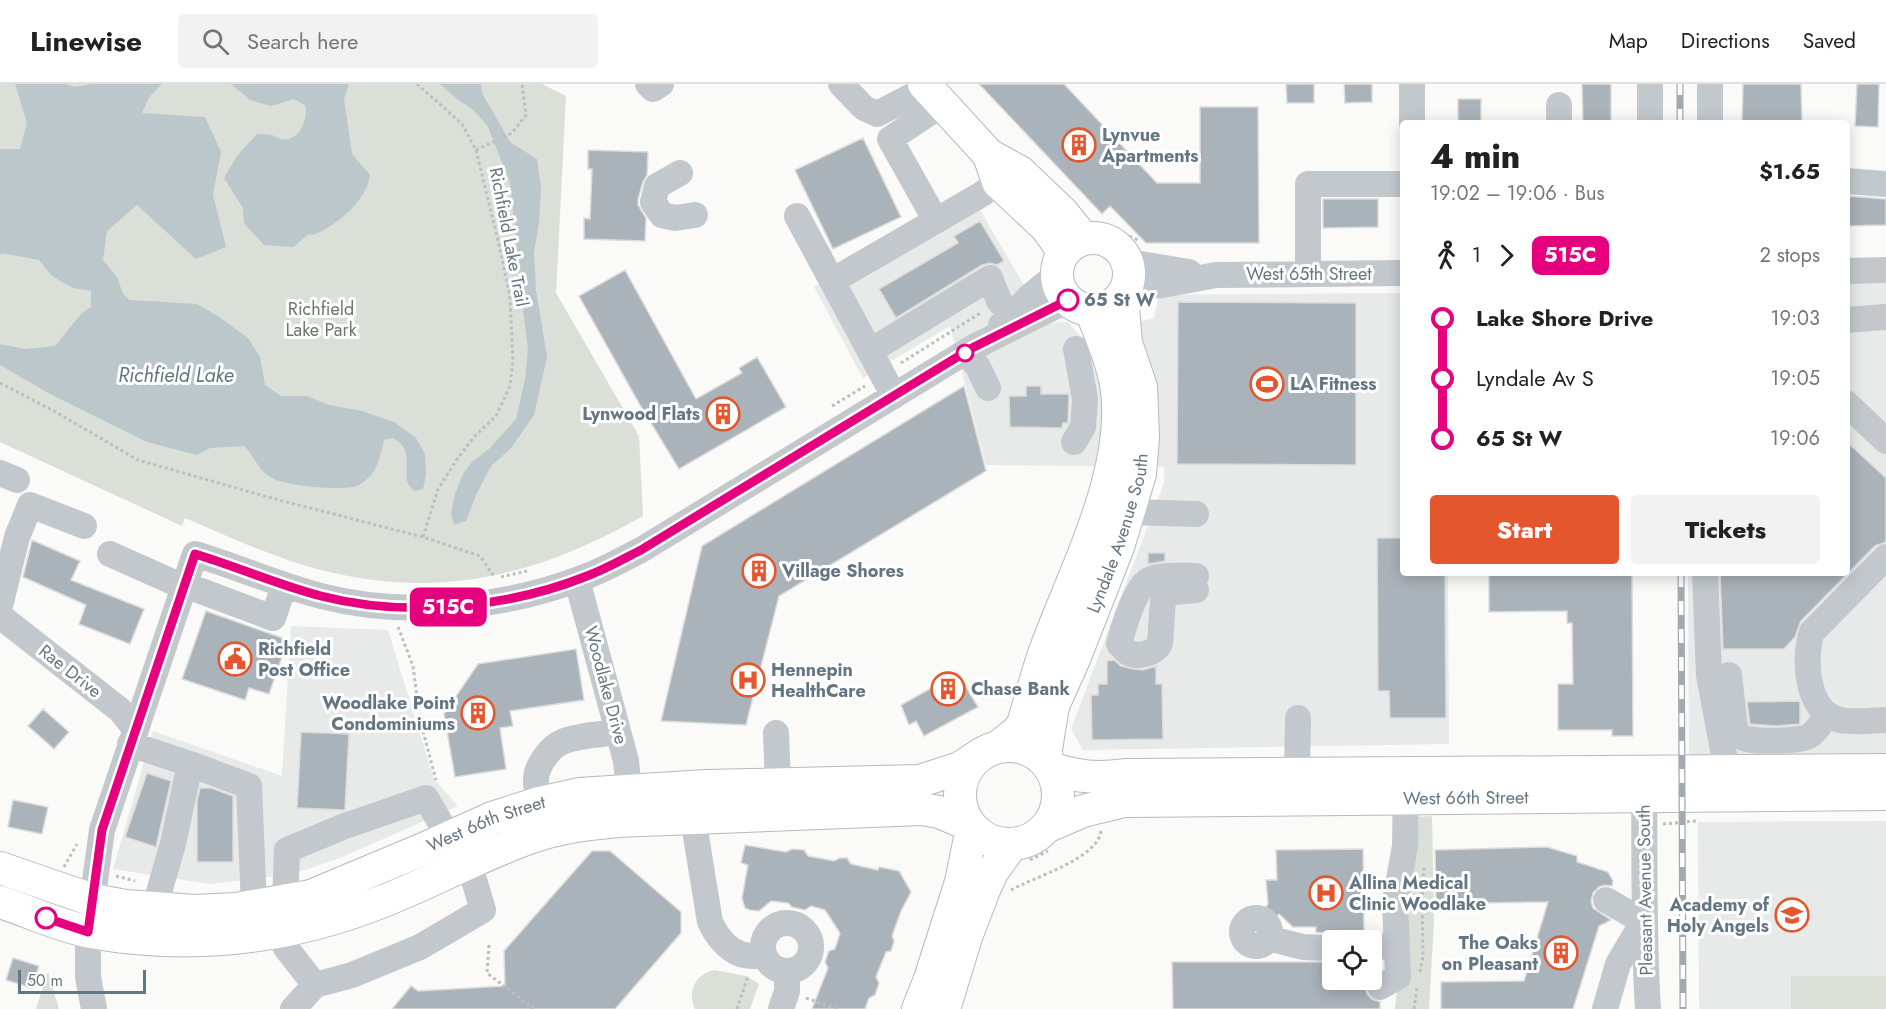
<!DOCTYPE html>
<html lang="en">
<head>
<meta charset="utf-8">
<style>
  :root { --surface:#fff; --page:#f2f2f2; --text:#222; --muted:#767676; --line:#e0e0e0; --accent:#e4572e }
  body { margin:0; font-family:Jost,sans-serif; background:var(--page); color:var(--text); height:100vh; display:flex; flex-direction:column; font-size:22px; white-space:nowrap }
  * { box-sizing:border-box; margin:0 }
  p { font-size:20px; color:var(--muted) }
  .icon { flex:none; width:33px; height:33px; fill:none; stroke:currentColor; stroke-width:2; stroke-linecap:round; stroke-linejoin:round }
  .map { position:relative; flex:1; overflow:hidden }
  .panel { position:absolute; left:1400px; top:36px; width:450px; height:456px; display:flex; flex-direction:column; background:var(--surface); border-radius:6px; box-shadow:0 3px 15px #0003 }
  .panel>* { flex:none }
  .badge { padding:0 12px; border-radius:9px; font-size:21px; line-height:39px }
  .fabs { position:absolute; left:1322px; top:846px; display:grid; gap:12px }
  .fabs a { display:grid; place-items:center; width:60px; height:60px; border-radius:6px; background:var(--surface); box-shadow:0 3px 15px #0003; font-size:30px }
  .scale { position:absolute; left:18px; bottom:15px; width:128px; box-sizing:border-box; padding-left:6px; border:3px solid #657683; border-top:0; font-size:16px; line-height:21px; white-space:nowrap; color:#657683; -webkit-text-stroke:4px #fff; paint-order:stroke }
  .map>.badge { position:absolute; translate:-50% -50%; box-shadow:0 0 0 3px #fff }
  .legs { display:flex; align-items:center; gap:9px; height:66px; padding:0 30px; font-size:20px }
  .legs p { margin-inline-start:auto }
  .headline { display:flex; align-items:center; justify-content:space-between; height:102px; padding:0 30px }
  h1 { font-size:33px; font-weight:800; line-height:45px }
  .cta { display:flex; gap:12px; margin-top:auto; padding:12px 30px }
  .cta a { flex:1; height:69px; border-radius:6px; background:var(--accent); color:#fff; font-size:24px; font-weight:800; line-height:69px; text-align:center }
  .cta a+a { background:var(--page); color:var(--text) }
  ul { padding:0 30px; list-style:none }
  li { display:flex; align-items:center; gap:21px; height:60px; font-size:22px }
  li i { display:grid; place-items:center; width:9px; height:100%; margin:0 8px; background:currentColor }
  li i::after { content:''; width:15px; height:15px; margin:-8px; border:4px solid; border-radius:50%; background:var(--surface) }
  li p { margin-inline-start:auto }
  li:first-child i { background:linear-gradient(#0000 50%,currentColor 0) }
  li:last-child i { background:linear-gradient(currentColor 50%,#0000 0) }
  header { display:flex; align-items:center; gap:36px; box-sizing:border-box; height:84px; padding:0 30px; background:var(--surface); border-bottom:2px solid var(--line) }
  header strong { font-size:28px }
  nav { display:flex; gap:33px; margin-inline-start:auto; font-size:21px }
  .search { width:420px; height:54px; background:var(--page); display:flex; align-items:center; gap:15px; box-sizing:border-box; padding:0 21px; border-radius:6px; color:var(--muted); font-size:22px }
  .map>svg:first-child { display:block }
  .built { fill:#e8e9e9 }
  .green { fill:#dadfd7 }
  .water { fill:#bbc7cb }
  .building { fill:#aab3b9; stroke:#dcdcda; stroke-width:1.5 }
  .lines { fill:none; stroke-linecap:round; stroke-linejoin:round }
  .major-casing { stroke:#b5babe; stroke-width:34 }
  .path { stroke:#bbbfc2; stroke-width:3; stroke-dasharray:3 3; stroke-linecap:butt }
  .minor { stroke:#c3c8cc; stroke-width:26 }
  .major { stroke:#fff; stroke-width:32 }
  .rail-casing { stroke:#a2aab0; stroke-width:7 }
  .rail { stroke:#fff; stroke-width:4.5; stroke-dasharray:14; stroke-linecap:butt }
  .line-1-casing { stroke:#fff; stroke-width:14 }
  .line-1 { stroke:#e6007e; stroke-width:9 }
  .stop-1-dot { fill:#fff; stroke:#e6007e; stroke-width:3 }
  .labels { text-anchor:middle; stroke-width:6; stroke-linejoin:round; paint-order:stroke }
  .poi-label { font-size:18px; font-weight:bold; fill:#657683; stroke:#fff; text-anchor:start }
  .street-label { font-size:18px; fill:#657683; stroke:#fff }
  .stop-label { font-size:18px; font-weight:bold; fill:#657683; stroke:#fff; text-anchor:start }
  .park-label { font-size:18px; fill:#687a64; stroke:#fff }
  .water-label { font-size:20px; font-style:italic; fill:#60757c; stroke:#fff }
</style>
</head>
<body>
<header>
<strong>Linewise</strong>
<div class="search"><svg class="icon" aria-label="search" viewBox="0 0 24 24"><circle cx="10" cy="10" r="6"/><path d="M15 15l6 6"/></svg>Search here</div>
<nav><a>Map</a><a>Directions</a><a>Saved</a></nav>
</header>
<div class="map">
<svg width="1886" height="925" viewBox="0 0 1886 925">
  <rect width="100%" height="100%" fill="#fafaf8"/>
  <path class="built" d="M972 112 1046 239 1068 238 1082 254 1154 234 1159 211 1402 209V489H1448L1449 660 1083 666 1071 645 1164 399V383L986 381 950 242 863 294 814 203Z
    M1847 199H1886V692L1689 698 1688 489H1846Z
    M291 542 388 546 434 695 458 722 340 774 293 790 210 800 113 785 153 647 282 692Z
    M1886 737V925H1699L1698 738Z"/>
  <path class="green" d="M0 0H542L566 12 556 209 639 352 643 432C537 492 441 516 321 486 277 475 227 452 185 434L182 442 0 358Z
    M1432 732 1434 836 1429 925H1395L1414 733Z
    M714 886 747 892 759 900 750 925H695C687 907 695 891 714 886Z
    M48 888 59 925H36Z
    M1791 892H1886V925H1791Z"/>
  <path class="water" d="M15 0H65L75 3 91 0H162L150 12 142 29 205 33 221 68 213 111 226 163 196 175 137 121 107 147 103 176 117 193 123 210 130 216 197 220 218 232 248 254 260 273 265 301 281 312H307L329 321 362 327 394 338 416 354 425 370 426 391 423 405 415 407C395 395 420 368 393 354L384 356C381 368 378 386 368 394 366 396 360 401 357 402 343 407 287 402 274 395 257 387 256 373 244 362L210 364 197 371 147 358 52 311 0 281V260L25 265 55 262 81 230 91 223V207L73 204 52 192 39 176 2 169 0 171V65H20L27 39Z
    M231 0H349L344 15 352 70 370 91C367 117 336 142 313 151L309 150 293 163 264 161 244 139 243 124 224 94 237 72 257 50C262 50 267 50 272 51 275 52 278 54 281 55 299 59 309 34 305 21L294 15 271 22 250 16Z
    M440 0H481L482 9 510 58 537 75 541 104 539 138 534 169 536 206 547 273 534 331 511 364 491 382 477 409 466 437 454 441 451 430 455 410 463 390 472 378 490 364 516 335 525 296 528 265 521 209 510 98 487 41 472 25 458 16Z"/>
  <path class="building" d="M979 0H1064L1157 99H1200V23H1258L1259 159H1146L1110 122 1102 130Z
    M1286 0H1314V19H1287Z
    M1344 0H1372V18L1345 19Z
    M1582 0H1611V39H1583Z
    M1743 0H1801L1802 39H1742Z
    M1857 0H1879L1878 43 1855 42Z
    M1458 15H1481V39H1458Z
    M863 54 901 133 833 165 795 86Z
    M588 66 648 68 647 91 643 98 638 115V121L646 134 645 157 584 155V134L590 135 592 85H588Z
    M1846 112 1886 115V141L1846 142Z
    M1323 115H1378V143L1323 144Z
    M980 137 1004 177 997 181 990 179 982 181 896 234 879 205 958 159 954 152Z
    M625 186 696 315 742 289 739 284 757 273 786 323 679 385 640 321 579 212Z
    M1178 218 1356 219V381L1177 380Z
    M964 302 986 387 779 512 746 641 661 637 702 462Z
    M1026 302H1041V310H1069L1068 339H1063L1062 344 1010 343 1009 312H1026Z
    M1846 357 1886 394V458L1875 462 1801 537 1795 553 1784 565H1723L1720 489H1846Z
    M1377 454H1402V489H1445L1446 634H1390L1389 607H1378Z
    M32 456 80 477 71 496 144 525 130 560 79 540 86 521 23 493Z
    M1148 469H1165V477L1148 480Z
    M1489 489H1632L1633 652H1612V646H1558V600H1573L1572 539H1567V527L1489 528Z
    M206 527 288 556 269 610 249 604 245 616 182 595Z
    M576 565 584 616 510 627 513 642 500 644 506 685 455 693 444 630 478 580Z
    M1114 576 1121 582 1133 585 1143 586 1156 582V600H1162L1163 655 1092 656 1091 611H1098V600H1107V577Z
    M958 589 978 623 924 652 916 637 909 641 901 621Z
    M1800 617V640L1776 642 1750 640 1747 618Z
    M43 625 69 648 54 665 28 642Z
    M301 648 349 650 345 726 297 724Z
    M147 689 171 697 156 763 125 753Z
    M200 704H211L233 712V778H197V717Z
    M13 716 48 723 42 750 8 743Z
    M745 761 786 768 792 765 804 766 808 772 834 777 840 774H847L851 780 878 786 879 783 899 787 911 808 901 827 892 852 894 857 891 867 886 868 876 893 879 899 875 911 869 914 865 925H812L828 884 825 878 829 867 835 865 840 849 825 826 811 822 805 826 792 823 788 819 771 817 759 827 750 826 745 824 742 814 748 781 741 779Z
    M1547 763 1577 772V778L1608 788 1613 797 1612 802 1605 801 1599 803 1593 809 1591 817 1593 824 1611 836 1599 842 1573 925H1441V898L1524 897 1548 818 1480 819 1466 815 1455 821H1439L1436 813 1435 766Z
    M1363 765 1364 850 1362 852H1337L1329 849 1316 848V843H1293L1279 830 1268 839 1261 831 1268 820 1266 796H1277L1276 766Z
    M592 767H610L681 828V849L615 925H392L411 902 418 907 505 902 504 867Z
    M13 874 39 882 32 904 6 896Z
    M1172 878H1332V896H1367L1365 902 1367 910 1372 915 1380 918V925H1173Z"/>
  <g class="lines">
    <g class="major-casing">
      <g id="major">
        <path d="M924 0 989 71 1020 88 1062 128 1083 154"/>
        <path d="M989 71 998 98 1046 143 1064 168"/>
        <circle cx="1093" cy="190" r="36"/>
        <circle cx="1009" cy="711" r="49"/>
        <path d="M998 663 1018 647 1023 640C1030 617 1036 593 1044 570 1072 491 1133 381 1115 295 1110 271 1099 248 1091 226"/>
        <path id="s1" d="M1047 679 1046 665 1053 622 1074 575 1118 463 1140 390 1143 354 1141 303 1126 259 1122 212"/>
        <path d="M1050 684C1077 693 1097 695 1125 691L1886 686"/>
        <path id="s2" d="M1048 742 1083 727 1124 717 1886 710"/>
        <path id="s3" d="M0 784 93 816 126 822 195 827 236 825 311 812 421 766 492 734 539 719 579 710 706 702 920 697 960 684 983 669"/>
        <path d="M0 818C28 827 62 843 91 848 190 866 287 855 381 818 432 798 480 771 532 753 559 743 588 740 617 737L922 725 939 728 968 740"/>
        <path d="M918 925 930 895 961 798 972 744"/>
        <path d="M944 925 966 853 984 806 992 788 1012 760"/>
      </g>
    </g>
    <path class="path" d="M417 0 462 40 476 66 500 165 510 214 513 276 510 302 496 332 474 353 458 374 438 405 423 453
      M476 66 512 49 526 31 522 0
      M1102 140 1140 157
      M901 279 982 228
      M0 299 54 327 138 376 275 415 423 453 480 472 495 494
      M832 322 865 302
      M501 493 527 487
      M398 543 413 582 420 636 436 696
      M1663 740 1696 737
      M1030 776 1048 767
      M64 783 77 760
      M116 792 135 797
      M1011 806C1032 794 1100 774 1101 746
      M489 861 487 889 534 925
      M1420 888 1423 872 1422 816 1424 784
      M806 914 837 925
      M737 925 748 892
      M1414 925 1417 903"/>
    <path class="minor" d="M648 0 653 5 661 0
      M841 0 864 24 877 30 935 0
      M1650 0V39
      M1559 21V39
      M1412 39V0
      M1710 39V0
      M680 89 657 102 653 118 662 131 675 134 695 131
      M1846 97 1886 100
      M797 132 894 312
      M936 137 890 55 943 20
      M1128 178 1189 188
      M1846 187 1886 186
      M1308 189V100H1402
      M832 197 982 110 998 98
      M1127 204 1162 201 1216 191 1402 189
      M1846 236 1886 233
      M1001 241 1012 232 1029 213 1056 191
      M870 267 990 194 999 217 1012 232
      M966 268 978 283 988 304
      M1846 319 1886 357
      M1074 358 1083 343 1085 315 1076 265
      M0 389 17 396
      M1130 428 1196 430
      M110 470 184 503
      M1886 473 1812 548C1803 574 1806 629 1840 636 1854 639 1871 636 1886 636
      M1705 489 1709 591 1727 687
      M1196 492C1182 492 1162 490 1149 496 1135 502 1123 545 1119 560 1120 560 1126 567 1127 568 1137 574 1155 570 1160 559L1163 516 1172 508 1196 506
      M577 496 626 677 629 707
      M185 501 273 534 284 502
      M0 522 17 453 30 421 84 442
      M0 532 120 626 136 646
      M1729 591 1735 644C1737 649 1738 652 1744 654 1753 658 1800 658 1809 652 1816 648 1822 638 1827 631
      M776 649 778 700
      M130 660 190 680 173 760 154 825
      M190 680 249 702 254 822
      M1297 689 1298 634
      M1644 693C1645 771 1643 848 1648 925
      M539 719C538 712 536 703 536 696 536 682 550 663 562 658 574 652 603 650 618 648
      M693 734 710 838C720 859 738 878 764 870
      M1606 816 1632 831 1644 832
      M285 817 287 766 345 742 426 714 474 796 483 826 420 863 352 891 315 901 293 925
      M1242 848a14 14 0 1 1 28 0a14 14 0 1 1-28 0Z
      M763 863a24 24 0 1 1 48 0a24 24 0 1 1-48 0Z
      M281 848 286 864 315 901
      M1268 854 1303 863 1328 864
      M1371 863 1396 862
      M1380 903 1398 893 1395 817 1405 762 1406 695
      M94 925 88 893V848L102 746 195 470C238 483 278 501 321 512 406 534 506 524 587 492 606 485 623 475 641 466L972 264 1068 216
      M781 925 787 907V888
      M1605 925 1618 880 1644 836"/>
    <use href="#major" class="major"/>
    <g class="rail-casing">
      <path id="rail" d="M1680 39V0
        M1681 489 1683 925"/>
    </g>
    <use href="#rail" class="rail"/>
  </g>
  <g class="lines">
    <g class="line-1-casing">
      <path id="line-1" d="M46 834 88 848 102 746 195 470C238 483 278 501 321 512 406 534 507 524 587 492 606 485 623 475 641 466L972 264 1068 216"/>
    </g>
    <use href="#line-1" class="line-1"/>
  </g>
  <defs>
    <g id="building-ring" transform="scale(1.725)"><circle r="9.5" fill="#fff" stroke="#e4572e" stroke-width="1.5"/><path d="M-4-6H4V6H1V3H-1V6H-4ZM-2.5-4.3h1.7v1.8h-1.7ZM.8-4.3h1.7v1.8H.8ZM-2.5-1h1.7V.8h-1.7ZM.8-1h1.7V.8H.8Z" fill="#e4572e"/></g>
    <g id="stadium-ring" transform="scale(1.725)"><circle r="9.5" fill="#fff" stroke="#e4572e" stroke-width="1.5"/><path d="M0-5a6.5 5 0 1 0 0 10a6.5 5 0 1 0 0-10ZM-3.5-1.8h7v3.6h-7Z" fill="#e4572e"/></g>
    <g id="civic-ring" transform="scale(1.725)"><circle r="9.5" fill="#fff" stroke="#e4572e" stroke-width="1.5"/><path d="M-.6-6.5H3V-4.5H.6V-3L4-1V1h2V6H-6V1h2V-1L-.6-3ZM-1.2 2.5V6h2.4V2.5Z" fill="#e4572e"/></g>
    <g id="hospital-ring" transform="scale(1.725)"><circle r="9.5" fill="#fff" stroke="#e4572e" stroke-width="1.5"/><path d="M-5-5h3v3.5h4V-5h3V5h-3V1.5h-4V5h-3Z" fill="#e4572e"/></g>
    <g id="school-ring" transform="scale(1.725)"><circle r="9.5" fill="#fff" stroke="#e4572e" stroke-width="1.5"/><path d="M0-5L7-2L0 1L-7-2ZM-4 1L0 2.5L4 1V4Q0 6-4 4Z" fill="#e4572e"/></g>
  </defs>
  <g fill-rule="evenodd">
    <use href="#building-ring" x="1079" y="61"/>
    <use href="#stadium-ring" x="1267" y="300"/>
    <use href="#building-ring" x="723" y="330"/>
    <use href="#building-ring" x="759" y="487"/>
    <use href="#civic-ring" x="235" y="575"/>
    <use href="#hospital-ring" x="748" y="596"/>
    <use href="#building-ring" x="948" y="605"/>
    <use href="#building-ring" x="478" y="629"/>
    <use href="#hospital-ring" x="1326" y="809"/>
    <use href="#school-ring" x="1792" y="831"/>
    <use href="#building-ring" x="1561" y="869"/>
  </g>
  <g class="stop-1-dot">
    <circle cx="1068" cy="216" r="10"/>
    <circle cx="965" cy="269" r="8"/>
    <circle cx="46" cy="834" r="10"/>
  </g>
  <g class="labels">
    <g class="poi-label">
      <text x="1102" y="57">Lynvue<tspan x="1102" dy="21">Apartments</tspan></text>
      <text x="1290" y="306">LA Fitness</text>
      <text x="700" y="336" text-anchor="end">Lynwood Flats</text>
      <text x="782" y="493">Village Shores</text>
      <text x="258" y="571">Richfield<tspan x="258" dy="21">Post Office</tspan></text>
      <text x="771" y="592">Hennepin<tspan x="771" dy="21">HealthCare</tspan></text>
      <text x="971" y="611">Chase Bank</text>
      <text x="455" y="625" text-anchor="end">Woodlake Point<tspan x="455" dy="21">Condominiums</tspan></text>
      <text x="1349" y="805">Allina Medical<tspan x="1349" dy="21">Clinic Woodlake</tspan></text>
      <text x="1769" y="827" text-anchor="end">Academy of<tspan x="1769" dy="21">Holy Angels</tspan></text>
      <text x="1538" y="865" text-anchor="end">The Oaks<tspan x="1538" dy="21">on Pleasant</tspan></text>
    </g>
    <g class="street-label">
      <text transform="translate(509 153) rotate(79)" y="6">Richfield Lake Trail</text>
      <text x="1309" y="196">West 65th Street</text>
      <text dy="6" stroke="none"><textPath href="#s1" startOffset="243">Lyndale Avenue South</textPath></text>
      <text transform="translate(70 587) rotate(38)" y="6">Rae Drive</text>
      <text transform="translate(606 601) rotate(75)" y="6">Woodlake Drive</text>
      <text dy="6" stroke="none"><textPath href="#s2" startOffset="422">West 66th Street</textPath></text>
      <text dy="6" stroke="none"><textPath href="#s3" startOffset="508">West 66th Street</textPath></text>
      <text transform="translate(1645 806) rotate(-91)" y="6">Pleasant Avenue South</text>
    </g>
    <g class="stop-label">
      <text x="1084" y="222">65 St W</text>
    </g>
    <g class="park-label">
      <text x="321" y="231">Richfield<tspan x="321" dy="21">Lake Park</tspan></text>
    </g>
    <g class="water-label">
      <text x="176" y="298">Richfield Lake</text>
    </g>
  </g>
</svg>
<div class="fabs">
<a><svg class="icon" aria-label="locate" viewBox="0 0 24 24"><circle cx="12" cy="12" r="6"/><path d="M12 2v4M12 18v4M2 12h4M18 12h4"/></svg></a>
</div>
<div class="scale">50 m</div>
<b class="badge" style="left:448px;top:523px;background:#e6007e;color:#fff">515C</b>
<section class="panel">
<div class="headline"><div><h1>4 min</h1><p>19:02 – 19:06 · Bus</p></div><b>$1.65</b></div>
<div class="legs"><svg class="icon" aria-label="walk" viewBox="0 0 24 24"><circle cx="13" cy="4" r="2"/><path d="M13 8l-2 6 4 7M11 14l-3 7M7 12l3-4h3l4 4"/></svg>1<svg class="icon" aria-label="forward" viewBox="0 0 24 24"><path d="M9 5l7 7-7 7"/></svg><b class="badge" style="background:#e6007e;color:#fff">515C</b><p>2 stops</p></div>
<ul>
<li><i style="color:#e6007e"></i><b>Lake Shore Drive</b><p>19:03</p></li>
<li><i style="color:#e6007e"></i><span>Lyndale Av S</span><p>19:05</p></li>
<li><i style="color:#e6007e"></i><b>65 St W</b><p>19:06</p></li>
</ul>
<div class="cta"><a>Start</a><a>Tickets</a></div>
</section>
</div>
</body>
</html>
